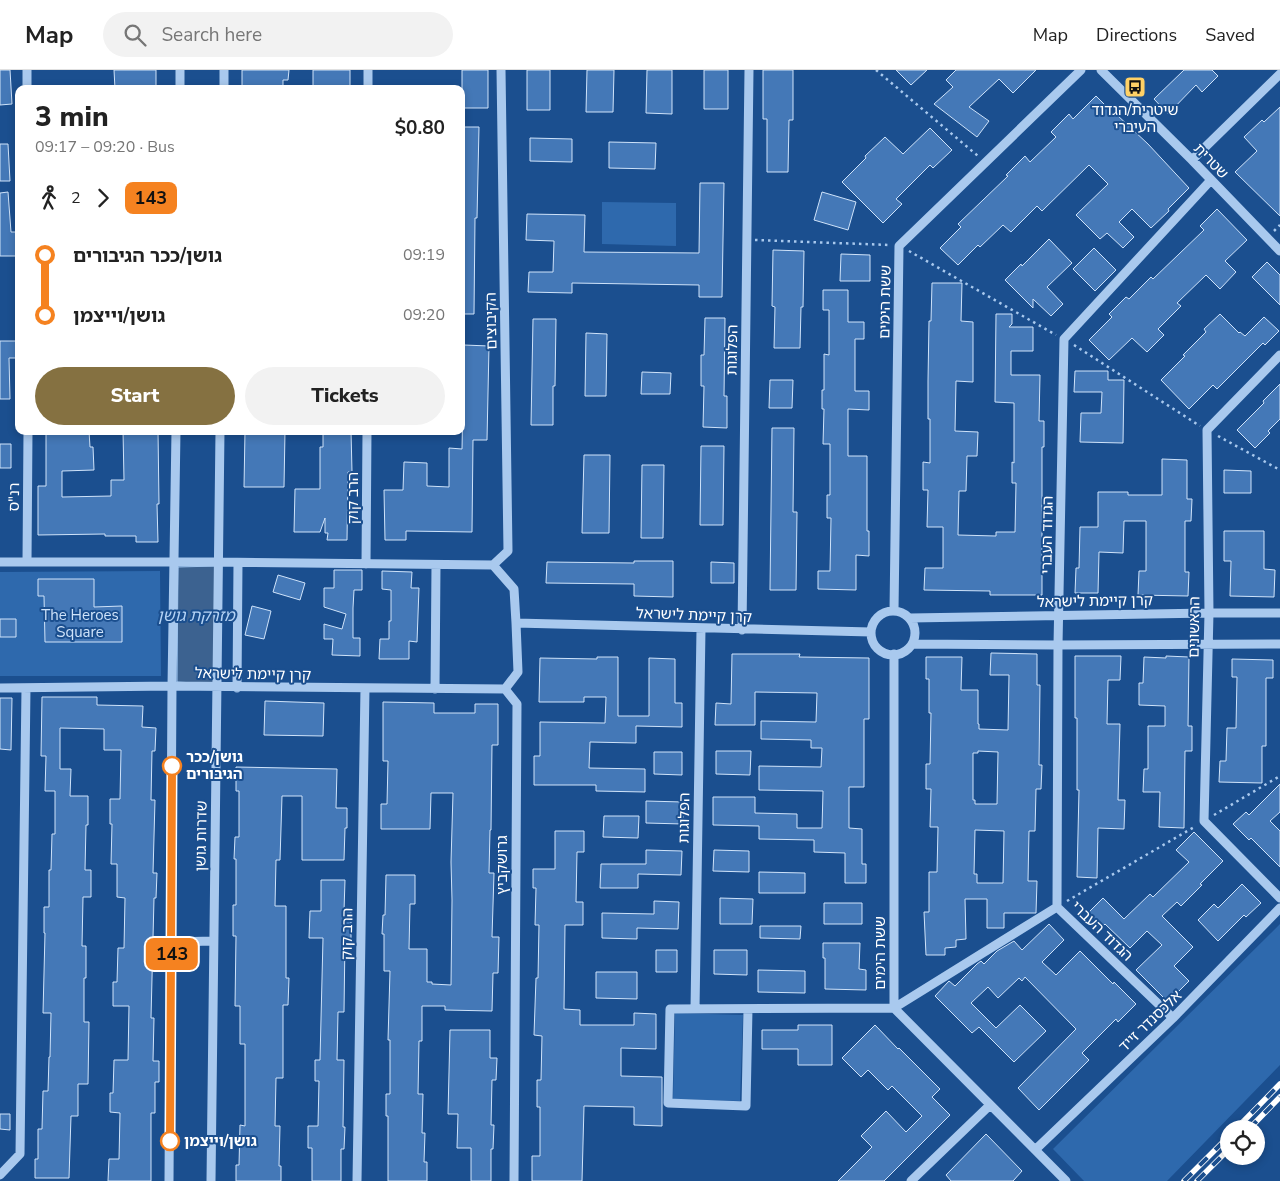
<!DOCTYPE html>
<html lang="en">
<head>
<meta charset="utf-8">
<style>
  :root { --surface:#fff; --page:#f2f2f2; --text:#222; --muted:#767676; --line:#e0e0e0; --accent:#857141 }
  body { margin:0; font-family:"Nunito Sans","Noto Sans Hebrew",sans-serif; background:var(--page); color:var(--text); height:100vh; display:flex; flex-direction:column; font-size:19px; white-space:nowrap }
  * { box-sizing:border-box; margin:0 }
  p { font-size:16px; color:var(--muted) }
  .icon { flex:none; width:28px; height:28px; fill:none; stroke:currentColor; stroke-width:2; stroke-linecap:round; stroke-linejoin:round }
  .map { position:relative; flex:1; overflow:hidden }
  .drawer { position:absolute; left:15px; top:15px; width:450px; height:350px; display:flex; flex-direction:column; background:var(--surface); border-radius:10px; box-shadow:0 2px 8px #0003 }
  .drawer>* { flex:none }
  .badge { padding:0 10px; border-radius:8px; font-size:18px; line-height:32px }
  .buttons { position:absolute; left:1220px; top:1050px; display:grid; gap:10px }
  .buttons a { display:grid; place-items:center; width:45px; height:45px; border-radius:50%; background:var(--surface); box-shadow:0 2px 8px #0003; font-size:25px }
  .map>.badge { position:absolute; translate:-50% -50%; box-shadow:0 0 0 2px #fff }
  .legs { display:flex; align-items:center; gap:8px; height:55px; padding:0 20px; font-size:16px }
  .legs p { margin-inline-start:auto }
  .head { display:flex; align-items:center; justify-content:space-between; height:85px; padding:0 20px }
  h1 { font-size:28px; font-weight:800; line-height:38px }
  .action { display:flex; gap:10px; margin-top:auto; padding:10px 20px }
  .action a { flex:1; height:58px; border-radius:30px; background:var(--accent); color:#fff; font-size:20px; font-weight:800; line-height:58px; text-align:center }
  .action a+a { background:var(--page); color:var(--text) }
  ul { padding:0 20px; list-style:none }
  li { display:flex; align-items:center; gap:18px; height:60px; font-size:19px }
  li i { display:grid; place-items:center; width:8px; height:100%; margin:0 6px; background:currentColor }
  li i::after { content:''; width:12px; height:12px; margin:-6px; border:4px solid; border-radius:50%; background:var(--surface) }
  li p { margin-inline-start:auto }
  li:first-child i { background:linear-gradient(#0000 50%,currentColor 0) }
  li:last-child i { background:linear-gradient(currentColor 50%,#0000 0) }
  header { display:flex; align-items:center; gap:30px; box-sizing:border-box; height:70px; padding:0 25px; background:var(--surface); border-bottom:1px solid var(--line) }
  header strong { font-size:24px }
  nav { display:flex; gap:28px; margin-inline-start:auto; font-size:18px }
  .search { width:350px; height:45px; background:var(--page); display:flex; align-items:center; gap:12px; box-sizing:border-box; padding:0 18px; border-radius:28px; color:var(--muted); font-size:19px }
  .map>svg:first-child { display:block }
  .green { fill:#2e69ad }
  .water { fill:#3c6290; stroke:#9cc4f0 }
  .building { fill:#4478b7; stroke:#cfe3fa; fill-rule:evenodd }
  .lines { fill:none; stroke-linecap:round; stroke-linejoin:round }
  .path { stroke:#a9c9ee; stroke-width:2.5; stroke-dasharray:2.5 4; stroke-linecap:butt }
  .minor { stroke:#a9c9ee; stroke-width:9 }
  .rail-casing { stroke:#fff; stroke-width:5.5 }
  .rail { stroke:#1b4f8f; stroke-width:4; stroke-dasharray:11; stroke-linecap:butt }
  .line-1-casing { stroke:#fff; stroke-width:11 }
  .line-1 { stroke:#f58220; stroke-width:8 }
  .stop-1-dot { fill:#fff; stroke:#f58220; stroke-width:2.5 }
  .labels { text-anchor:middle; stroke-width:4; stroke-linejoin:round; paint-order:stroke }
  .poi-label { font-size:15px; fill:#fff; stroke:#1b4f8f }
  .street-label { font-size:15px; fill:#fff; stroke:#1b4f8f }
  .park-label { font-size:15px; fill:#cfe3fa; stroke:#1b4f8f }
  .stop-label { font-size:15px; font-weight:bold; fill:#fff; stroke:#1b4f8f; text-anchor:start }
  .water-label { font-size:16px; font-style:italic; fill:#b5d3f5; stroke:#1b4f8f }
</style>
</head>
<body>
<header>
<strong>Map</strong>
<div class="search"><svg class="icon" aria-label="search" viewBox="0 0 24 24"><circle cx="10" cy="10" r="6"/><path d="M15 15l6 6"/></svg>Search here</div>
<nav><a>Map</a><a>Directions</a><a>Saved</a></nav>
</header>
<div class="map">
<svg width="1280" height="1111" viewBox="0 0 1280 1111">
  <rect width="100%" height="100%" fill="#1b4f8f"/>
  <path class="green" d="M602 132 676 133V176L602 174Z
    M160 501 161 606H0V502Z
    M1280 854V995L1167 1111H1084L1053 1079Z
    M675 943 743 945 740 1031 673 1029Z"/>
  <path class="water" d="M216 496 214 614 177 612 178 497Z"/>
  <path class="building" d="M0 0H10L12 34 0 35Z
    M114 0H156V19H115Z
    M242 0H289L288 10H283V19H242Z
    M313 0H350V19H313Z
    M462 0H488V38H462Z
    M527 0H550V40H527Z
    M587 0H614L613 42H586Z
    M647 0H672V44L646 43Z
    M704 0H728V39H704Z
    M763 0H793V50H789L788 102H767V49H763Z
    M896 0H927L911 15Z
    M956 0H1036L1013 23 999 9 969 37 989 51 977 67 934 34 953 17 946 10Z
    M1184 0H1212L1218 6 1202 22 1196 15 1168 44 1154 29Z
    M1096 26 1115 45 1116 44 1148 74 1189 118 1168 139 1169 141 1151 158 1132 139 1119 152 1134 167 1123 178 1107 163 1100 169 1076 145 1108 114 1089 95 1042 141 1037 136 1011 162 1003 155 980 177 978 175 958 195 940 178 961 157 958 154 1008 106 1006 105 1025 86 1030 92 1056 67 1051 62 1069 44 1073 49Z
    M1280 37V146L1235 102 1257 81 1244 67 1262 50 1264 52Z
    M461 57H479L477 148H475L474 244H461Z
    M930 58 952 80 933 98 930 95 896 129 902 134 883 153 842 112 866 88 865 86 885 67 903 84Z
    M530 68 572 69V92L530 91Z
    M609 72 656 73 655 99 609 98Z
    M0 74H8L10 111H0Z
    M700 113H724L722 227H699V215L572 213V223L528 222 529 202H553L554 171 526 170 527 144 585 145 584 182 699 183Z
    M8 122 11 162H19V186H0V123Z
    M822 122 856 132 848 160 814 150Z
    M1217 139 1247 170 1225 191 1236 202 1220 219 1206 205 1177 233 1181 236 1158 259 1164 265 1147 282 1132 268 1109 290 1089 270 1112 247 1109 244 1126 227 1129 229 1151 207 1153 209 1204 160 1200 156Z
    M1049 169 1072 193 1047 217 1063 234 1051 246 1033 229V238L1005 210 1021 194 1022 196Z
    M1094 178 1116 200 1095 221 1073 199Z
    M773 180 804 181 803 237H801L800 278H774L775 237 772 236Z
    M841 184 870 185V211H840Z
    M1267 192 1280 205V235L1252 207Z
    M932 213H962L961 251 973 252V312L956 311 955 361 978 362 977 386H967L966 421H959L958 465 996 466V462H1015L1016 413H1012V392L1014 393V333L995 332 996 244H1012V254L1009 257H1033V281H1011V305H1040L1039 351H1044V377H1042V525H990V521L924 520 925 498H943V457H927L928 420H923V392L930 393V349H928V311L929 251H931Z
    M823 220H848V252H864V269H855V321H869V340L848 339V386H867V461H869V486L856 485V520L818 519V501H830L831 448H827V425H830V374H823L824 339H822V320H824V284L829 285V240H823Z
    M1220 244 1239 263 1240 262 1245 266 1264 247 1279 261 1265 275 1263 273 1217 319 1213 315 1189 339 1161 310 1185 286 1183 285 1206 262 1204 259Z
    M705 248H725L724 326H727V358L703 357 704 316H701V285H704Z
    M533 249H556L555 316H553V355H531Z
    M586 263 607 264 606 326H585Z
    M0 271H18V288H9L10 329H0Z
    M464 275 489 276 487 370H473L472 462 406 461V470H385L384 420H403L404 392 427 393V416L449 417V378L462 379Z
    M1075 301H1108V310H1124L1123 373 1080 372 1081 343H1101L1102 322H1074Z
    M642 302 671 303 670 324H641Z
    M770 310H793L792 338H769Z
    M1280 314V349L1268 361 1270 363 1255 378 1237 360 1264 333 1263 331Z
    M772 358H794L793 442H797L796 520H770Z
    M46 361H89L90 377H93L94 400 62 401V427L111 426V410H124L123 361H158L159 434H157L158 472H136V466H105V464L38 465V416H46Z
    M245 361H285L284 417H244Z
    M323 361H351L352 402H348L347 470H327L328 463H325V448L320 462H294L295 419H320V377H323Z
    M0 374H11V398H0Z
    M701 376H724L723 455H700Z
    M584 385H610L609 463H582Z
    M1162 389 1187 390V429H1192L1191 451H1185V502H1189L1188 526 1138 525 1139 501H1146V451H1124L1123 483 1099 482 1098 523H1075L1076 498H1079L1080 457H1098V422H1128V425H1162Z
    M642 395H664L663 468H641Z
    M1224 400 1251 401V423H1224Z
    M1224 461H1264V499L1275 500 1274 527 1230 526 1231 491H1224Z
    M634 491H673V527L634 526V514L546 513 547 492 634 493Z
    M711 492 734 493V513H711Z
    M334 500H362V520H354L353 538V568H360V586L332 585 333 569H324V554L342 559 346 544 324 537V518H334Z
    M382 501 412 502 411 518H419L417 572 409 571V589H379L380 569H389V551H391V520L382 519Z
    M278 505 305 513 300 530 273 522Z
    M38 509H94V537L122 536V572H45L44 526H38Z
    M252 536 271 541 264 569 245 565Z
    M0 549H16V567H0Z
    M991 583 1037 584V615H1040L1039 695H1042L1041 719H1036L1035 761H1029L1028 811H1037L1036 843H1004V858H987V829H965L966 869 956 870V877L945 878V885H926L924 842H929V802H937L938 757H930L931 719H926V694H930L931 643H929V609H926V587H962L961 620H978V654H979V659L1008 660 1009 605H990ZM978 681 998 682 997 734H975V730H973V683H978ZM975 760 1004 761 1003 813H977V804H974Z
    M732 584H800L799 587 869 588V649H864V717H849V758L862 759V794H866V813H845V783L814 782V770L759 769V756L713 755V727H755V743L797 744V758H822L823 721 759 720V696L821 697 822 678H811V670L761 669V651L816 652 817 623 755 622V655H715L716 633 731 634Z
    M1075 586H1121L1120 610H1108L1107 654H1120L1118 730H1125L1124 759 1098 758 1097 808 1077 807 1079 720H1077V648H1075Z
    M1166 586 1189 587 1188 656H1192V681H1185L1184 758 1159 757 1160 722H1143L1144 699H1148V656H1165V636L1139 635V613H1143L1144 587 1166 588Z
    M597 587H618V646H649V588L675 589V633H682V657L636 656V673L590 672 589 698 645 699V722L596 721V715H534V686H540V652L605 653 606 627H584V632H539L540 588 597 589Z
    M1232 589 1273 590V608H1266V676H1262V713L1219 712 1220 691H1226L1227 658H1236L1237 607H1232Z
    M42 627H97V635L143 636 142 657 156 658 155 681H152L151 730H155L153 803H157L156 828H154L151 948H154L153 991H159V1012H155V1043H151V1111H108L109 1089H119L120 1043 110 1042V1023H113L114 990H128L129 936H113V912H117L118 878H124L125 828 117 827V794H111L112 754H110V729H120L121 680H104V659L60 658V699H71L70 726H88V755H86L85 800H91V827H83L82 876H86V908H84V952H89L88 1014H78V1046H71L69 1108H35V1089H38V1059H42L43 1021H48L49 987H50L51 943H43L45 863H44V837H49V800H51L52 764H55V721H45L46 686H41Z
    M0 628H12L11 680 0 679Z
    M265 631 324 633 323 666 264 665Z
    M383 632 434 633V643H475V634H498V675H492L491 760H490L489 803H494L492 867H499L498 903H493L492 941 445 940V936H422V971H419L418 1024H423L422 1063H425L424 1092H427V1111H388V1046H386V1024H390V970H388L390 901H384V864H382L383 845H385L386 805H415V834H410L409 879H427V912H432V914L451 915 452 830 451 792 453 723H431L430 759H381V734H387L388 691H383Z
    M716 681H751L750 705 716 704Z
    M654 682H682V705L654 704Z
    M236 697 337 699 336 738H347V758H345L344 790H302V726H282L280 790H276L275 836H286V908H289L288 935H283V1008H276L275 1056H280L279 1096H281V1111H236V1095H239L240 1055 245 1056V974H240V936H235L236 866H233V835H236V789H234L235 767H239V721H236Z
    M1280 714V742L1270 751 1280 761V797L1251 768 1249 770 1233 754 1246 742 1249 745Z
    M646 731 683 732V754L646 753Z
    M604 746H639L638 768 603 767Z
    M555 761H584V782H577L576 832H583V855H565L564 939 580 940V955H634V943L656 944V979L621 978V1006L662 1007V1056L634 1055V1037L584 1036 582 1111H532V1086H540V1037H537V1010H541L542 966 534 965 536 908H538L539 855H535L536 818H533V799H555Z
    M1194 762 1223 791 1200 814 1202 815 1181 836 1177 832 1162 846 1193 877 1174 896 1189 911 1168 932 1136 900 1162 875 1147 861 1130 878 1105 854 1101 858 1087 844 1103 828 1124 849 1150 824 1153 827 1189 792 1176 780Z
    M646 780 682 781 681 805 638 804V818H600L601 794H646Z
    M714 780 749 781V802L713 801Z
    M759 802 805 803V823H759Z
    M321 810H345L344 841 351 842V868H345L344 942H338L337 990H344L343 1057H345L344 1079H341V1111H312V1078H308V1056H318L319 1011H315V990H320L323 868H309L310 841H321Z
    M1242 814 1261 833 1246 847 1244 845 1218 871 1198 850 1214 834 1218 838Z
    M720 828 753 829 752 854H720Z
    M654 831 679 832 678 859 637 858V869L602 868V843L654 844Z
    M824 833H862V854H824Z
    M1049 854 1064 870 1042 892 1056 905 1080 881 1113 914 1114 912 1136 934 1118 952 1116 949 1082 983 1089 990 1039 1040 1018 1018 1076 959 1025 907 1022 911 1019 908 998 928 988 917 971 933 996 958 1020 935 1046 961 1014 992 979 957 972 963 935 926 949 911 955 916 977 894 981 891 984 894 997 881 1014 871 1022 880Z
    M760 856H801L800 869 760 868Z
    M823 873H860L859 899 866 900V920L825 919V888H823Z
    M656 880H677V902H656Z
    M714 880H747V905L714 904Z
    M758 900 805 901V923L758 922Z
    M596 902H637V929L596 928Z
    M798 955H832V995H798V979H762V960H798Z
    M875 955 898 979 899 978 940 1019 932 1027 950 1045 884 1111H838L872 1077 861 1066 886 1041 906 1062 922 1046 892 1016 888 1020 868 1000 861 1007 842 988Z
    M450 960H490V988H497L496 1010H492L491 1055H494L493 1079H491V1111H471V1078H457L458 1044H448Z
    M0 1044H10V1060L0 1059Z
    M986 1064 1022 1101 1013 1111H951L946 1105Z"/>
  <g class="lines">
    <path class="path" d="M876 0 978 86
      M1274 161 1280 155
      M755 170 890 175
      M909 181 1056 265
      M1074 275 1200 356
      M1218 366 1280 400
      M1214 745 1280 706
      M1067 831 1196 756"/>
    <path class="minor" d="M27 0V19
      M1101 0 1192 90 1280 181
      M180 19V0
      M224 19V0
      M368 19V0
      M1192 90 1280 4
      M1280 285 1207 360 1209 543 1204 751 1280 828
      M0 492H219L493 495
      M27 492 28 361
      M366 494 367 361
      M493 495 508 481 501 0
      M493 495 514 519 516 553 518 602 505 619
      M894 541 899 176 1081 0
      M871 563a22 22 0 1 1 44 0a22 22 0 1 1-44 0Z
      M910 548 1209 543H1280
      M516 553 871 562
      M742 560 749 0
      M912 574 1058 575 1280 574
      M894 584V938L1066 1111
      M0 618 172 616 505 619
      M237 618 238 493
      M435 619 436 495
      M505 619 517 634 514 1111
      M172 872 213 871
      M695 939 701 559
      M748 939 746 1036 668 1033 670 939 894 938 1057 837
      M1173 948 1057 837 1058 575 1064 269 1211 110
      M1035 1080 1173 948 1280 838
      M0 1105 20 1084 26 618
      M169 1111 172 616 176 361
      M211 1111 220 361
      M357 1111 365 618
      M911 1111 990 1035"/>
    <g class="rail-casing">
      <path id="rail" d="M1236 1059 1280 1014
        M1249 1059 1280 1027
        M1184 1111 1229 1066
        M1197 1111 1229 1079"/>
    </g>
    <use href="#rail" class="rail"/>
  </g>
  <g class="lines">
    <g class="line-1-casing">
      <path id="line-1" d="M170 1071 172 696"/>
    </g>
    <use href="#line-1" class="line-1"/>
  </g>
  <defs>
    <g id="bus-square" transform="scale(1.125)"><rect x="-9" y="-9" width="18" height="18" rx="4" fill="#ffd166" stroke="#1b4f8f"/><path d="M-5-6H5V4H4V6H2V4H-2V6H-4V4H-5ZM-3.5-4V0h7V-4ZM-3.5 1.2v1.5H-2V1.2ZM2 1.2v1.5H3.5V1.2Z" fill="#111"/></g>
  </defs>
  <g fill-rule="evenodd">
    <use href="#bus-square" x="1135" y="17"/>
  </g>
  <g class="stop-1-dot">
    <circle cx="172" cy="696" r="9"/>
    <circle cx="170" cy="1071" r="9"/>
  </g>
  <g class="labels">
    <g class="poi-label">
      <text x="1135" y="45">שיטרית/הגדוד<tspan x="1135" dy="17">העיברי</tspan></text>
    </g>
    <g class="street-label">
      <text transform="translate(1211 91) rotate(46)" y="5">שטרית</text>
      <text transform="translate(885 232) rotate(-89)" y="5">ששת הימים</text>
      <text transform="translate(491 251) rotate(-91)" y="5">הקיבוצים</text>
      <text transform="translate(732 280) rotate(-89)" y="5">הפלוגות</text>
      <text transform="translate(14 427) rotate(-89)" y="5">רנ"ס</text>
      <text transform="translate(353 428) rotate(-90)" y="5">הרב קוק</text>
      <text transform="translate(1047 465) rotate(-89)" y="5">הגדוד העברי</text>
      <text transform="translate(1095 531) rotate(-1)" y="5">קרן קיימת לישראל</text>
      <text transform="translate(694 545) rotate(2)" y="5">קרן קיימת לישראל</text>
      <text transform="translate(1194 557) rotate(-89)" y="5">הראשונים</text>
      <text transform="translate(253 604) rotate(1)" y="5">קרן קיימת לישראל</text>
      <text transform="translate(684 748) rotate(-89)" y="5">הפלוגות</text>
      <text transform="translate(201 766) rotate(-89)" y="5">שדרות גושן</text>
      <text transform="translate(502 795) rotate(-90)" y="5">גרושקביץ</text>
      <text transform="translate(1102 861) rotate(44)" y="5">הגדוד העברי</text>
      <text transform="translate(347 864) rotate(-89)" y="5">הרב קוק</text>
      <text transform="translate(880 883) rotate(-90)" y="5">ששת הימים</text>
      <text transform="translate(1150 951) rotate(-44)" y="5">אלכסנדר זייד</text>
    </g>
    <g class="park-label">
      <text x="80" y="550">The Heroes<tspan x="80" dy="17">Square</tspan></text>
    </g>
    <g class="stop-label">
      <text x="186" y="692">גושן/ככר<tspan x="186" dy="17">הגיבורים</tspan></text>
      <text x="184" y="1076">גושן/וייצמן</text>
    </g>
    <g class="water-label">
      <text x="196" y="551">מזרקת גושן</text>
    </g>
  </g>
</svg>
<div class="buttons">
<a><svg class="icon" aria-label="locate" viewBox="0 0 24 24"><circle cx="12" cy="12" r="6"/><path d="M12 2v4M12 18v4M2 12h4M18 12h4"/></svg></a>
</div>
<b class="badge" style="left:172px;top:884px;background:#f58220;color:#111">143</b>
<section class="drawer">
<div class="head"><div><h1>3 min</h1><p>09:17 – 09:20 · Bus</p></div><b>$0.80</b></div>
<div class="legs"><svg class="icon" aria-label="walk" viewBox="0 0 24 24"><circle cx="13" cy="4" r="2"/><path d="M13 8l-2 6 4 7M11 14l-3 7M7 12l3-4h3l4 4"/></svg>2<svg class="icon" aria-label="forward" viewBox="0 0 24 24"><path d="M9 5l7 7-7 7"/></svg><b class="badge" style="background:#f58220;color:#111">143</b></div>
<ul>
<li><i style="color:#f58220"></i><b>גושן/ככר הגיבורים</b><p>09:19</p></li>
<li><i style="color:#f58220"></i><b>גושן/וייצמן</b><p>09:20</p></li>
</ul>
<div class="action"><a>Start</a><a>Tickets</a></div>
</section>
</div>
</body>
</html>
